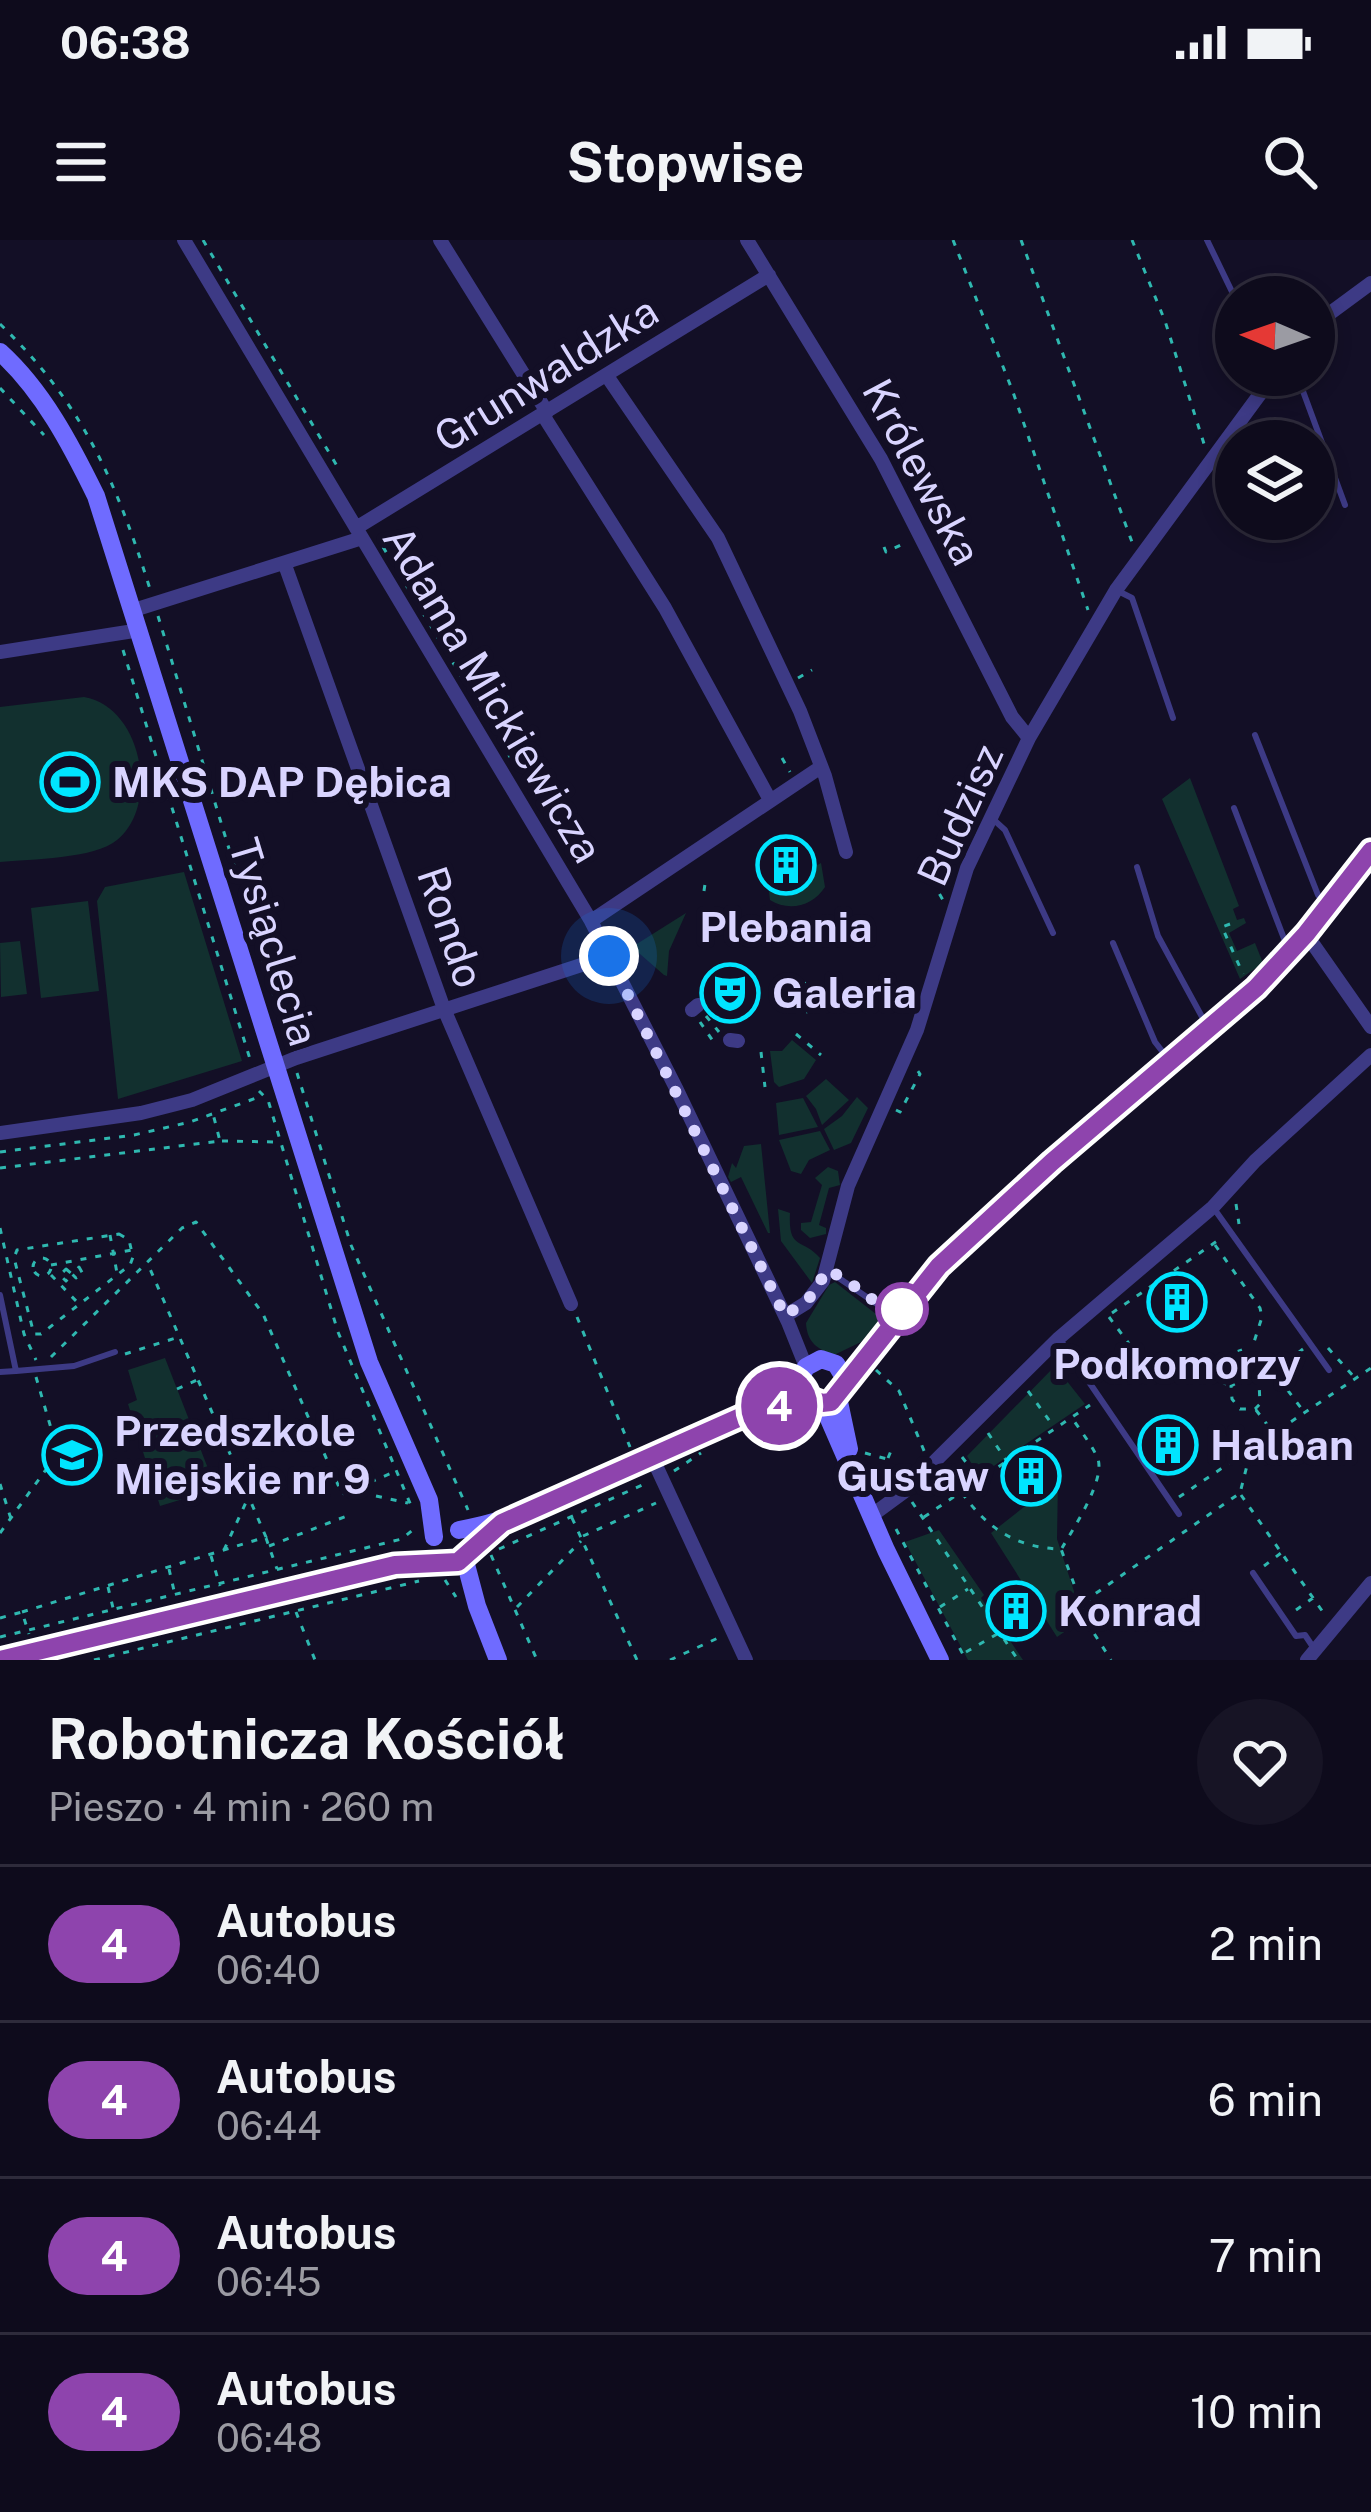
<!DOCTYPE html>
<html lang="pl">
<head>
<meta charset="utf-8">
<style>
  :root { --surface:#0e0b1c; --page:#171425; --text:#f1f3f6; --muted:#9b9ba3; --line:#2e2b3b }
  body { margin:0; font-family:"Public Sans",sans-serif; background:var(--page); color:var(--text); height:100vh; display:flex; flex-direction:column; font-size:45px; white-space:nowrap }
  * { box-sizing:border-box; margin:0 }
  p { font-size:39px; color:var(--muted) }
  .icon { flex:none; width:66px; height:66px; fill:none; stroke:currentColor; stroke-width:2; stroke-linecap:round; stroke-linejoin:round }
  .map { position:relative; height:1420px; overflow:hidden }
  .side { display:flex; flex-direction:column; background:var(--surface); flex:1 }
  .side>* { flex:none }
  .badge { padding:0 24px; border-radius:39px; font-size:42px; line-height:78px }
  .needle { width:78px; rotate:272deg }
  .fabs { position:absolute; left:1215px; top:36px; display:grid; gap:24px }
  .fabs a { display:grid; place-items:center; width:120px; height:120px; border-radius:50%; background:var(--surface); box-shadow:0 6px 18px #0003,0 0 0 3px var(--line); font-size:60px }
  .you { position:absolute; width:60px; height:60px; margin:-30px; border:9px solid #fff; border-radius:50%; background:#1a73e8; box-shadow:0 0 0 18px #1a73e833 }
  .map>.badge { position:absolute; translate:-50% -50%; box-shadow:0 0 0 6px #fff }
  .round { display:grid; place-items:center; flex:none; width:126px; height:126px; border-radius:63px; background:var(--page) }
  .headline { display:flex; align-items:center; justify-content:space-between; height:204px; padding:0 48px }
  h1 { font-size:57px; font-weight:700; line-height:90px }
  ul { padding:0; list-style:none }
  li { display:flex; align-items:center; gap:36px; height:156px; padding:0 48px; border-top:3px solid var(--line) }
  li div { flex:1 }
  li b { display:block; font-size:45px }
  li em { font-style:normal }
  li .badge { min-width:132px; font-weight:700; text-align:center }
  .status { display:flex; justify-content:space-between; align-items:center; height:84px; padding:0 60px; background:var(--surface); direction:ltr }
  .status svg { height:33px; fill:currentColor }
  header { display:flex; justify-content:space-between; align-items:center; height:156px; padding:0 48px; background:var(--surface); font-size:54px; font-weight:700 }
  .map>svg:first-child { display:block }
  .green { fill:#12302f }
  .lines { fill:none; stroke-linecap:round; stroke-linejoin:round }
  .path { stroke:#2fb8b0; stroke-width:3; stroke-dasharray:6 9; stroke-linecap:butt }
  .lane { stroke:#3d3a85; stroke-width:6 }
  .street { stroke:#3d3a85; stroke-width:14 }
  .secondary { stroke:#6f6bff; stroke-width:18 }
  .line-casing { stroke:#fff; stroke-width:27 }
  .line { stroke:#8e44ad; stroke-width:18 }
  .walk { stroke:#d9d4ff; stroke-width:12; stroke-dasharray:0 21.6 }
  .stop-dot { fill:#fff; stroke:#8e44ad; stroke-width:6 }
  .labels { text-anchor:middle; stroke-width:12; stroke-linejoin:round; paint-order:stroke }
  .street-label { font-size:42px; fill:#d9d4ff; stroke:#130f26 }
  .poi-label { font-size:42px; font-weight:bold; fill:#d9d4ff; stroke:#130f26; text-anchor:start }
</style>
</head>
<body>
<div class="status"><b>06:38</b><svg viewBox="0 0 49 12"><path d="M0 12V9h3v3zM5 12V6h3v6zM10 12V3h3v9zM15 12V0h3v12zM26 1h20v11H26zM47 4h2v5h-2z"/></svg></div>
<header><svg class="icon" aria-label="menu" viewBox="0 0 24 24"><path d="M4 6h16M4 12h16M4 18h16"/></svg>Stopwise<svg class="icon" aria-label="search" viewBox="0 0 24 24"><circle cx="10" cy="10" r="6"/><path d="M15 15l6 6"/></svg></header>
<div class="map">
<svg width="1371" height="1420" viewBox="0 0 1371 1420">
  <rect width="100%" height="100%" fill="#130f26"/>
  <path class="green" d="M84 457C141 466 161 564 117 600 95 619 30 619 0 622V467Z
    M1190 538 1239 666 1233 669 1237 680 1244 678 1246 683 1229 693 1237 711 1255 703 1263 723 1240 739 1162 559Z
    M821 623 825 647C813 666 789 672 770 660L769 652Z
    M184 632 242 821 118 859 97 661 105 647Z
    M88 661 99 751 41 758 31 668Z
    M686 673 669 711 667 736 664 735 632 707Z
    M20 701 27 754 1 757 0 703Z
    M792 800 816 820 804 839 779 847 774 842 770 811H782Z
    M826 839 849 860 822 885 816 869 806 856Z
    M857 857 868 868 851 903 834 910 824 889 842 876Z
    M803 858 818 887 779 895 776 863Z
    M820 891 830 910 809 920 801 934 791 931 779 900Z
    M761 904 770 993H768L741 937 731 942 728 937 732 923 736 928 744 906Z
    M828 927 838 931 840 945 829 948 819 985 826 988V994L810 998 801 990V983L811 982 822 945 815 938Z
    M778 969 790 973C788 1011 802 997 820 1018L812 1043 781 1001Z
    M835 1042 881 1078 861 1102 834 1115C817 1109 807 1102 806 1083L829 1045Z
    M165 1118 216 1249 160 1266 128 1164 137 1160 128 1130Z
    M1055 1126 1085 1164 979 1236 967 1216Z
    M1058 1240 1057 1299 1083 1379 1057 1397 991 1293Z
    M939 1290 984 1355 981 1358 1023 1420H968L905 1302Z"/>
  <g class="lines">
    <path class="path" d="M203 0 340 231
      M953 0 1013 152 1088 370
      M1021 0 1132 302
      M1132 0 1165 81 1205 207
      M0 84C83 164 116 241 150 349
      M0 148 44 195
      M383 307 573 621
      M884 307 886 312 905 303
      M158 376 284 789 293 807
      M123 410 250 819
      M798 438 812 430
      M782 518 790 532
      M932 641 943 660
      M704 651 705 644
      M1230 684 1222 687 1243 734
      M806 772 809 771 801 745 810 742
      M706 776 719 792
      M700 782 715 804
      M796 794 821 815
      M761 812 765 847
      M297 833 351 1005 468 1270
      M259 851 268 860 338 1092 412 1268
      M896 870 900 872 920 834 915 827
      M222 901 278 902
      M0 912 134 895 190 882 259 857
      M0 928 220 901 213 874
      M1236 964 1239 984
      M0 988 24 1094 36 1120
      M119 994 129 1000 133 1017 130 1025 41 1094H34L14 1018 17 1010Z
      M110 995 117 1033
      M1215 1005 1260 1068 1262 1077 1254 1102
      M33 1027a9 9 0 1 1 18 0a9 9 0 1 1-18 0Z
      M51 1025 132 1010
      M79 1027 83 1034 76 1038 72 1034Z
      M66 1029 72 1034 66 1041 60 1035Z
      M51 1035 78 1063
      M1112 1073 1223 997
      M577 1077 630 1207
      M1109 1077 1133 1109 1192 1127 1242 1110
      M1328 1108 1355 1138
      M1303 1109 1274 1132 1304 1172
      M125 1114 179 1097
      M51 1117 182 988 196 982 263 1074 342 1254 394 1232
      M1194 1128 1228 1145
      M876 1130 899 1151 925 1213
      M36 1137 65 1236 75 1235
      M1248 1137 1231 1146 1232 1159 1240 1169H1255L1260 1164 1259 1142
      M177 1149 197 1140
      M1028 1151 1054 1187
      M1256 1170 1272 1191
      M758 1185 799 1168
      M988 1193 1006 1220
      M865 1213 887 1219 898 1238
      M962 1217 978 1238
      M888 1218 893 1206
      M674 1231 701 1213
      M0 1244 11 1279
      M962 1253C987 1288 1016 1308 1061 1309L1090 1387 1111 1420
      M1241 1255 1325 1375
      M376 1256 408 1263
      M1179 1257 1371 1128
      M912 1262 1018 1420
      M924 1277 1090 1165
      M572 1278 637 1420
      M896 1289 966 1420
      M0 1293 58 1213 68 1209
      M583 1296 656 1263
      M266 1298 277 1329
      M269 1306 352 1274
      M1062 1308C1073 1289 1105 1241 1098 1219 1092 1205 1080 1190 1072 1178
      M499 1309 649 1242
      M224 1310 248 1258
      M491 1315 537 1420
      M211 1316 220 1346
      M1264 1326 1281 1313
      M169 1329 175 1355
      M445 1340 456 1357
      M108 1347 114 1372
      M517 1367 581 1301
      M940 1367 968 1349
      M1296 1370 1313 1358
      M22 1372 266 1297 147 1022
      M296 1372 315 1420
      M0 1378 22 1372 29 1394
      M1088 1381 1092 1356 1240 1253 1251 1210
      M0 1397 402 1299 415 1288
      M966 1412 999 1393
      M94 1420 419 1341
      M670 1420 718 1398"/>
    <path class="lane" d="M1207 0 1236 60
      M1297 135 1345 265
      M1120 352 1132 358 1173 478
      M1255 495 1318 655 1325 664
      M1234 568 1288 709
      M994 580 1005 590 1053 693
      M1137 627 1158 696 1207 786
      M1113 703 1155 802 1169 820
      M1215 970 1329 1130
      M830 1032 893 1075
      M0 1055 16 1131 0 1132
      M1061 1101 1179 1274
      M16 1131 74 1126 115 1112
      M1253 1333 1296 1396 1305 1395 1313 1407"/>
    <path class="street" d="M184 0 591 681 677 850 788 1082 806 1127
      M440 0 547 172
      M747 0 881 219 1012 477 1029 498
      M1314 85 1371 43
      M607 136 718 298 800 471 825 536 846 612
      M543 175 665 368 770 560
      M356 288 769 35
      M285 325 444 769 571 1064
      M134 370 362 298
      M0 412 140 390
      M591 681 821 527
      M1306 694 1371 787
      M692 770 698 765
      M730 800 738 801
      M0 893 141 873 192 860 296 818 609 716
      M785 1076 806 1063 823 1041 848 946 917 790 967 628 1029 498 1116 350 1274 135
      M652 1217 746 1420
      M871 1276 905 1251 1059 1098 1213 967 1255 921 1371 815
      M1307 1420 1371 1343"/>
    <path class="secondary" d="M0 112C43 151 71 205 96 256L369 1122 429 1260 434 1297
      M845 1139 836 1124 821 1119 806 1127C798 1141 801 1153 815 1162 838 1165 836 1153 846 1138 850 1131 861 1127 866 1120 880 1104 889 1084 903 1068 1003 946 1139 857 1254 750 1298 709 1334 658 1371 611
      M838 1157 849 1209
      M822 1163 886 1310 940 1420
      M459 1290C518 1280 571 1254 625 1229 687 1201 742 1176 801 1141
      M464 1317 477 1366 498 1420
      M0 1420 396 1325 458 1322 502 1283"/>
  </g>
  <g class="lines">
    <g class="line-casing">
      <path id="line" d="M0 1420 395 1325 458 1322 502 1283 745 1175 808 1158 822 1163 831 1162 939 1026 1052 922 1256 748 1306 694 1371 611"/>
    </g>
    <use href="#line" class="line"/>
    <path class="walk" d="M609 716 785 1076 814 1054 826 1030 842 1037 896 1077 902 1069"/>
  </g>
  <defs>
    <g id="stadium-ring" transform="scale(3)"><circle r="9.5" fill="#130f26" stroke="#00e5ff" stroke-width="1.5"/><path d="M0-5a6.5 5 0 1 0 0 10a6.5 5 0 1 0 0-10ZM-3.5-1.8h7v3.6h-7Z" fill="#00e5ff"/></g>
    <g id="building-ring" transform="scale(3)"><circle r="9.5" fill="#130f26" stroke="#00e5ff" stroke-width="1.5"/><path d="M-4-6H4V6H1V3H-1V6H-4ZM-2.5-4.3h1.7v1.8h-1.7ZM.8-4.3h1.7v1.8H.8ZM-2.5-1h1.7V.8h-1.7ZM.8-1h1.7V.8H.8Z" fill="#00e5ff"/></g>
    <g id="theatre-ring" transform="scale(3)"><circle r="9.5" fill="#130f26" stroke="#00e5ff" stroke-width="1.5"/><path d="M-5-5.5Q0-4 5-5.5V0Q5 5 0 6Q-5 5-5 0ZM-3.3-2.5H-1v1.5H-3.3ZM1-2.5H3.3v1.5H1ZM-2.8 1Q0 5.5 2.8 1Z" fill="#00e5ff"/></g>
    <g id="school-ring" transform="scale(3)"><circle r="9.5" fill="#130f26" stroke="#00e5ff" stroke-width="1.5"/><path d="M0-5L7-2L0 1L-7-2ZM-4 1L0 2.5L4 1V4Q0 6-4 4Z" fill="#00e5ff"/></g>
  </defs>
  <g fill-rule="evenodd">
    <use href="#stadium-ring" x="70" y="542"/>
    <use href="#building-ring" x="786" y="625"/>
    <use href="#theatre-ring" x="730" y="753"/>
    <use href="#building-ring" x="1177" y="1062"/>
    <use href="#building-ring" x="1168" y="1205"/>
    <use href="#school-ring" x="72" y="1215"/>
    <use href="#building-ring" x="1031" y="1236"/>
    <use href="#building-ring" x="1016" y="1371"/>
  </g>
  <circle class="stop-dot" cx="902" cy="1069" r="24"/>
  <g class="labels">
    <g class="street-label">
      <text transform="translate(546 134) rotate(-32)" y="15">Grunwaldzka</text>
      <text transform="translate(922 232) rotate(62)" y="15">Królewska</text>
      <text transform="translate(493 454) rotate(59)" y="15">Adama Mickiewicza</text>
      <text transform="translate(960 575) rotate(-66)" y="15">Budzisz</text>
      <text transform="translate(451 687) rotate(71)" y="15">Rondo</text>
      <text transform="translate(274 702) rotate(73)" y="15">Tysiąclecia</text>
    </g>
    <g class="poi-label">
      <text x="112" y="557">MKS DAP Dębica</text>
      <text x="786" y="702" text-anchor="middle">Plebania</text>
      <text x="772" y="768">Galeria</text>
      <text x="1177" y="1139" text-anchor="middle">Podkomorzy</text>
      <text x="114" y="1206">Przedszkole<tspan x="114" dy="48">Miejskie nr 9</tspan></text>
      <text x="1210" y="1220">Halban</text>
      <text x="989" y="1251" text-anchor="end">Gustaw</text>
      <text x="1058" y="1386">Konrad</text>
    </g>
  </g>
</svg>
<div class="fabs">
<a><svg class="needle" viewBox="-14 -14 28 28"><path d="M0-13l5 13h-10z" fill="#e53935"/><path d="M0 13l5-13h-10z" fill="#9b9ba3"/></svg></a>
<a><svg class="icon" aria-label="layers" viewBox="0 0 24 24"><path d="M12 4l9 5-9 5-9-5zM3 14l9 5 9-5"/></svg></a>
</div>
<div class="you" style="left:609px;top:716px"></div>
<b class="badge" style="left:779px;top:1166px;background:#8e44ad;color:#fff">4</b>
</div>
<section class="side">
<div class="headline"><div><h1>Robotnicza Kościół</h1><p>Pieszo · 4 min · 260 m</p></div><a class="round"><svg class="icon" aria-label="heart" viewBox="0 0 24 24"><path d="M12 20l-8-8c-3-5 5-10 8-4 3-6 11-1 8 4z"/></svg></a></div>
<ul>
<li><span class="badge" style="background:#8e44ad;color:#fff">4</span><div><b>Autobus</b><p>06:40</p></div><em>2 min</em></li>
<li><span class="badge" style="background:#8e44ad;color:#fff">4</span><div><b>Autobus</b><p>06:44</p></div><em>6 min</em></li>
<li><span class="badge" style="background:#8e44ad;color:#fff">4</span><div><b>Autobus</b><p>06:45</p></div><em>7 min</em></li>
<li><span class="badge" style="background:#8e44ad;color:#fff">4</span><div><b>Autobus</b><p>06:48</p></div><em>10 min</em></li>
</ul>
</section>
</body>
</html>
